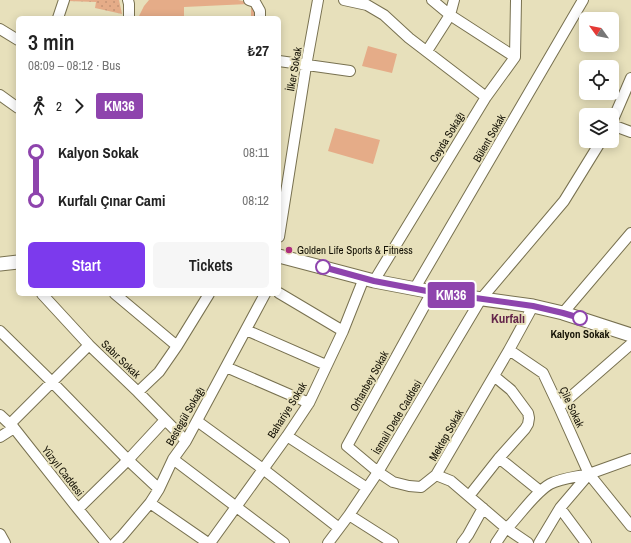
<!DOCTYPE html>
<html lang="en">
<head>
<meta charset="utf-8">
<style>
  :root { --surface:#fff; --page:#f6f6f6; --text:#222; --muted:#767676; --accent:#7c3aed }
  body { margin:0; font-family:"Archivo Narrow",sans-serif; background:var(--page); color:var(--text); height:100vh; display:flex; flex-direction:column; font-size:15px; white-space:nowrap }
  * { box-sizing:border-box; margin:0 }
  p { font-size:13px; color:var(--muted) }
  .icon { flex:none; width:22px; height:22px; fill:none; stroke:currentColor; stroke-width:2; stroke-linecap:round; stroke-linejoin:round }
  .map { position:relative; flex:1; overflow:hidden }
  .panel { position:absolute; left:16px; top:16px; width:265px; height:280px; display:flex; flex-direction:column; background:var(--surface); border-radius:6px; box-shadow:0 2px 10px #0003 }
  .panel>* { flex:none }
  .badge { padding:0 8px; border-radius:3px; font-size:14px; line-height:26px }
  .needle { width:26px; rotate:303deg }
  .controls { position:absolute; left:579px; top:12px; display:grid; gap:8px }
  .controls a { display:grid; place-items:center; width:40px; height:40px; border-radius:6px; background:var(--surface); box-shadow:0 2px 10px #0003; font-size:20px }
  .map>.badge { position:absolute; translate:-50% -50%; box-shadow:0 0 0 2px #fff }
  .legs { display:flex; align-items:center; gap:6px; height:44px; padding:0 12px; font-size:13px }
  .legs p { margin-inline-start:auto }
  .headline { display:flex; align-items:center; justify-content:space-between; height:68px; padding:0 12px }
  h1 { font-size:22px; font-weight:600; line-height:30px }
  .cta { display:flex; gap:8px; margin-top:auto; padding:8px 12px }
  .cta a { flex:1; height:46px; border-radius:6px; background:var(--accent); color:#fff; font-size:16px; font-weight:600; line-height:46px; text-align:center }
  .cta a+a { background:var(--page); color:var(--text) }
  ul { padding:0 12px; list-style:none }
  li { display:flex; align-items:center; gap:14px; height:48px; font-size:15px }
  li i { display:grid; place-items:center; width:6px; height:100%; margin:0 5px; background:currentColor }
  li i::after { content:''; width:10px; height:10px; margin:-5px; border:3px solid; border-radius:50%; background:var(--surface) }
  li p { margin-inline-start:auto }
  li:first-child i { background:linear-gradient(#0000 50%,currentColor 0) }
  li:last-child i { background:linear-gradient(currentColor 50%,#0000 0) }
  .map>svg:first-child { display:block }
  .green { fill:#e5ac88 }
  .garden { fill:url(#garden-dots) }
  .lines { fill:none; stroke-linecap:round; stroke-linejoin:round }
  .minor-casing { stroke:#787150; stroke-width:12 }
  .major-casing { stroke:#787150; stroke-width:15 }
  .minor { stroke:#fff; stroke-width:10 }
  .major { stroke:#fff; stroke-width:13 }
  .line-1-casing { stroke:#fff; stroke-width:9 }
  .line-1 { stroke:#8e44ad; stroke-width:6 }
  .poi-dot { fill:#ae2f7d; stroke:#e7e0bb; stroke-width:1.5 }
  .stop-1-dot { fill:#fff; stroke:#8e44ad; stroke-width:2 }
  .labels { text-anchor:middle; stroke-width:4; stroke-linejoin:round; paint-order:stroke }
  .street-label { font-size:11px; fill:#131004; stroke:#e7e0bb }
  .poi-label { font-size:11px; fill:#131004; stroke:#e7e0bb; text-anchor:start }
  .stop-label { font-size:11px; font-weight:bold; fill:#131004; stroke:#e7e0bb }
  .quarter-label { font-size:13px; font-weight:bold; fill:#64264a; stroke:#e7e0bb }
</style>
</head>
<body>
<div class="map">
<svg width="631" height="543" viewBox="0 0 631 543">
  <defs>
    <pattern id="garden-dots" width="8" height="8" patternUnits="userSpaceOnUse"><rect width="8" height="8" fill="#e5ac88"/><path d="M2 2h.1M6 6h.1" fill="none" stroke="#c49374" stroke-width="1.8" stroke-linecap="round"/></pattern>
  </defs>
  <rect width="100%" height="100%" fill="#e7e0bb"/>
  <path class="green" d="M149 0H238C251 3 255 3 255 18H251V7L248 4 184 7V18H138L144 6Z
    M368 46 397 54 392 73 362 66Z
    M335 128 380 140 373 164 328 151Z"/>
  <path class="garden" d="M67 0H119L122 14 95 8 96 2 67 1Z"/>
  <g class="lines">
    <g class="minor-casing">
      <path id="minor" d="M128 0 129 4V18
        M249 0 255 2 260 11V18
        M344 0 367 5 384 15 409 38 486 97
        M432 0 450 15 515 57
        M58 18 64 0
        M0 29 18 40
        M427 51 450 15 454 0
        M279 61 350 71
        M0 95 18 108
        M612 122 631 78
        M612 125 631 132
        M279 237 306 66 318 0
        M374 281 486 97 515 57 516 0
        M415 288 583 0
        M432 292 347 446 378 472 393 482 409 486 421 487 436 475 509 350
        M279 293 343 331
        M42 294 89 345 138 392 186 441
        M115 294 177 346
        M533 306 509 350 543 373 559 407 589 474 631 526
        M563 313 631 233
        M246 330 326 365
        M0 331 52 382 128 460 159 489
        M226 367 309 403
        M138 392 159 372 177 346 209 294
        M559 407 631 344
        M0 415 14 428 78 509 106 543
        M197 421 263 469 339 528
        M10 424 89 345
        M287 436 367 488
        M0 437 14 428
        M499 458 540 491
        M173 459 284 543
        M436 475 451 481 506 528 528 543
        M469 496 499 458 525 429 528 424 529 418 528 413 511 390 494 376
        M150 503 208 543
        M560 508 586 543
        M78 509 128 460 165 420
        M349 515 393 543
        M0 534 5 543
        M115 543 122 536 150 503 159 489 173 459 186 441 265 294
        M210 543 287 436 309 403 343 331 364 278
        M328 543 349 515 378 472 481 299 564 201 601 141
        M462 543 468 535 483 508
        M496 543 506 528 511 524C522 512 536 492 550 484 561 478 576 477 589 474
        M539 543 560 508 589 474 631 459"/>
    </g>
    <g class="major-casing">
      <path id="major" d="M279 256 374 281 432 292 533 306 563 313 631 335
        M0 264 18 262"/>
    </g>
    <use href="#minor" class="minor"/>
    <use href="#major" class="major"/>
  </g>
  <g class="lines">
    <g class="line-1-casing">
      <path id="line-1" d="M323 267 374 281 432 292 533 306 563 313 580 318"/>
    </g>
    <use href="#line-1" class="line-1"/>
  </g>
  <circle class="poi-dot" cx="289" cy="250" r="4"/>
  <g class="stop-1-dot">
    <circle cx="323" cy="267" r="7"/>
    <circle cx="580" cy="318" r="7"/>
  </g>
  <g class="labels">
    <g class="street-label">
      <text transform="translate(294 69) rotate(-80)" y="4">İlker Sokak</text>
      <text transform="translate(447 137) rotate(-59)" y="4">Ceyda Sokağı</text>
      <text transform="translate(489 138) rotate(-60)" y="4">Bülent Sokak</text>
      <text transform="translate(121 359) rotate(44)" y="4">Sabır Sokak</text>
      <text transform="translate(369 381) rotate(-61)" y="4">Orhanbey Sokak</text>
      <text transform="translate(572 407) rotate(65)" y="4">Çile Sokak</text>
      <text transform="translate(287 410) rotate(-58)" y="4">Bahariye Sokak</text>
      <text transform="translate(185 416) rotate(-60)" y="4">Bestegül Sokağı</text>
      <text transform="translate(397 417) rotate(-59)" y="4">İsmail Dede Caddesi</text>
      <text transform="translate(446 435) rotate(-60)" y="4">Mektep Sokak</text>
      <text transform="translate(63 471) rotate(52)" y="4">Yüzyıl Caddesi</text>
    </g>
    <g class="poi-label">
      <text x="297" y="254">Golden Life Sports &amp; Fitness</text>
    </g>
    <g class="stop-label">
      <text x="580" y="338">Kalyon Sokak</text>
    </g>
    <g class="quarter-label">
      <text x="508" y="323">Kurfalı</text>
    </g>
  </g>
</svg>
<div class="controls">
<a><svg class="needle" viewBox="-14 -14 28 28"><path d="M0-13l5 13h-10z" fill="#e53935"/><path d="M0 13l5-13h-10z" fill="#767676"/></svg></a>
<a><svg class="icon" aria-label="locate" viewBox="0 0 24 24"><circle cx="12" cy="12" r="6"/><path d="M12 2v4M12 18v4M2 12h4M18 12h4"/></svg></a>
<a><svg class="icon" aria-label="layers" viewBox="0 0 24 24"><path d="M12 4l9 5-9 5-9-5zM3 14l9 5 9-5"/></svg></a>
</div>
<b class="badge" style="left:451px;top:295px;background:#8e44ad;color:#fff">KM36</b>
<section class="panel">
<div class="headline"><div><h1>3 min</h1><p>08:09 – 08:12 · Bus</p></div><b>₺27</b></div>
<div class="legs"><svg class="icon" aria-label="walk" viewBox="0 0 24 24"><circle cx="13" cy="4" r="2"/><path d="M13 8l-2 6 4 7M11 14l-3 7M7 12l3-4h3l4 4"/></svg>2<svg class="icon" aria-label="forward" viewBox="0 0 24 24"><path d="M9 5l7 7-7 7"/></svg><b class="badge" style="background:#8e44ad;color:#fff">KM36</b></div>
<ul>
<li><i style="color:#8e44ad"></i><b>Kalyon Sokak</b><p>08:11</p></li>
<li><i style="color:#8e44ad"></i><b>Kurfalı Çınar Cami</b><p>08:12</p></li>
</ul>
<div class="cta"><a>Start</a><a>Tickets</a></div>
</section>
</div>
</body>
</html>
